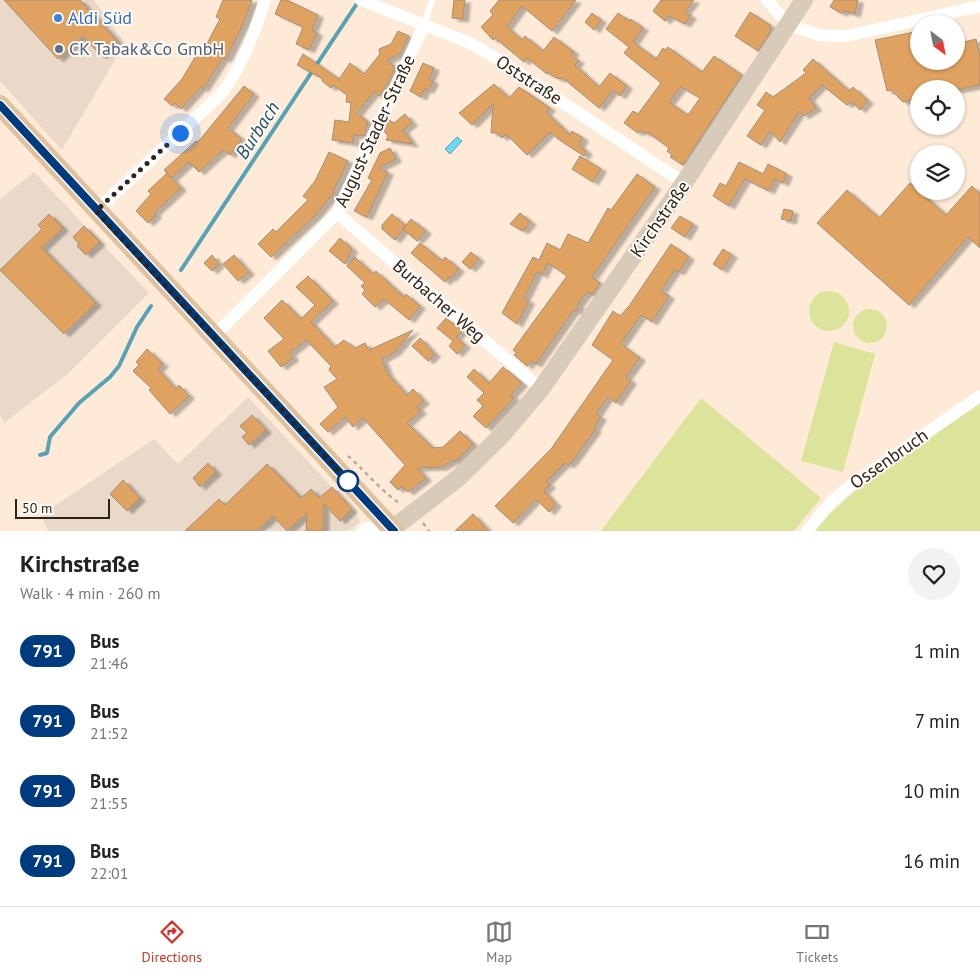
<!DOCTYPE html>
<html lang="en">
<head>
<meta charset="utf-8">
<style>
  :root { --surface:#fff; --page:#f2f2f2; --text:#222; --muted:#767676; --line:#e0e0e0; --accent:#d93025 }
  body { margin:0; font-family:"PT Sans",sans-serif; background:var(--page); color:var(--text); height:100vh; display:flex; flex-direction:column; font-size:19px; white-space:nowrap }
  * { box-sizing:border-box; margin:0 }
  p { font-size:16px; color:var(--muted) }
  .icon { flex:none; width:28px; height:28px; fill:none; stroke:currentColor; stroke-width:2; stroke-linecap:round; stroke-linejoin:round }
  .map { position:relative; height:531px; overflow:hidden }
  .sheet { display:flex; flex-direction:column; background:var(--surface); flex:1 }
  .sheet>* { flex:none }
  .badge { padding:0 10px; border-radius:16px; font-size:18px; line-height:32px }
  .needle { width:32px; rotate:148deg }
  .tools { position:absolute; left:910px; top:15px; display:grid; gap:10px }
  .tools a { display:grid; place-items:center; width:55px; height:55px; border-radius:50%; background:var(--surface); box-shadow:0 1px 4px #0004; font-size:25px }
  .scale { position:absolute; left:15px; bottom:12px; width:95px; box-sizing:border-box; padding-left:5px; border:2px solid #2b241d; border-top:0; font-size:14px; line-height:18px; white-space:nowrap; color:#2b241d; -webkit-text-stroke:4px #fefbf7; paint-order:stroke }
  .you { position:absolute; width:25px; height:25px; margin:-12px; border:4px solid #fff; border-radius:50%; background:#1a73e8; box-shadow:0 0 0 8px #1a73e833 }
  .map>.badge { position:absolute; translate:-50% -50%; box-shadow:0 0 0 2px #fff }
  .round { display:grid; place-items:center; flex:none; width:52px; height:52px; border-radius:26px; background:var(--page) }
  .summary { display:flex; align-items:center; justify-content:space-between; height:85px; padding:0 20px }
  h1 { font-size:24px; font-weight:700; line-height:38px }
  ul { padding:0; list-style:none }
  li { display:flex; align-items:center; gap:15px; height:70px; padding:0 20px }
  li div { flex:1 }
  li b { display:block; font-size:19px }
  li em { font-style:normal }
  li .badge { min-width:55px; font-weight:700; text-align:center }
  .tabs { display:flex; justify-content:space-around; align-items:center; height:70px; border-top:1px solid var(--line); background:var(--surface); font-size:14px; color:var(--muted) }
  .tabs a { display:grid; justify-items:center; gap:2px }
  .tabs .selected { color:var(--accent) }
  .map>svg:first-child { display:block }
  .commercial { fill:#ead9c9 }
  .green { fill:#dce49c }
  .water { fill:#6ad9f8; stroke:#57a3b6 }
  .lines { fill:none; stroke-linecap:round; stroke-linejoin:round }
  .stream { stroke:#57a3b6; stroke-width:4 }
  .building { fill:#dfa261; stroke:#a08f7d; fill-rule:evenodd; filter:url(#shadow) }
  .path { stroke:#baaa9b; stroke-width:2.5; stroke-dasharray:4 4; stroke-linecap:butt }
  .lane { stroke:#fff; stroke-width:6 }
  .street { stroke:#fff; stroke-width:12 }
  .secondary { stroke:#d8cbb9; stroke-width:18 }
  .primary { stroke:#dfc29d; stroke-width:20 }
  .line-casing { stroke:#fff; stroke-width:11 }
  .line { stroke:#003b80; stroke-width:8 }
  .walk { stroke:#2b241d; stroke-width:5; stroke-dasharray:0 9 }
  .shop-dot { fill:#3f7fe0; stroke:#fefbf7; stroke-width:2 }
  .service-dot { fill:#5c6f8a; stroke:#fefbf7; stroke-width:2 }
  .stop-dot { fill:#fff; stroke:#003b80; stroke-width:2.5 }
  .labels { text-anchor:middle; stroke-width:4; stroke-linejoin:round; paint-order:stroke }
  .shop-label { font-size:18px; fill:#366cbe; stroke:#fefbf7; text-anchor:start }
  .service-label { font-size:18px; fill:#4e5e75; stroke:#fefbf7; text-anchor:start }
  .street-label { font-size:18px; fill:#2b241d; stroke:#fefbf7 }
  .water-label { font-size:19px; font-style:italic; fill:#23525f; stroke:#fefbf7 }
</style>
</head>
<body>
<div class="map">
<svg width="980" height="531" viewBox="0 0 980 531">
  <defs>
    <filter id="shadow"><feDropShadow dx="5.5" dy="3" stdDeviation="1" flood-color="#0004"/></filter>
  </defs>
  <rect width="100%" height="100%" fill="#feead7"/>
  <path class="commercial" d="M0 0H94L125 43 62 150 0 81Z
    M34 172 149 293 69 373 4 423 0 415V199Z
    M248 397 357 514 360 522 349 531H272L266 528 263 531H48L41 515 154 439 178 464Z"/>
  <path class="green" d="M809 311a20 20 0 1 1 40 0a20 20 0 1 1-40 0Z
    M853 326a17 17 0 1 1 34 0a17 17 0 1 1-34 0Z
    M834 342 875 354 843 472 801 461Z
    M701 398 821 498 794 531H601Z
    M980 402V531H814C860 478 924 442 980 402Z"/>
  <path class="water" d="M457 137 462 141 450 154 445 149Z"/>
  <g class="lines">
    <path class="stream" d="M181 270 356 5
      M40 455 47 453 50 437 79 403 110 377 119 366 137 327 151 306"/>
  </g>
  <path class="building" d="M4 0H80L117 41 101 56 83 36 58 59Z
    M223 0H252L244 22 226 59 223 58 203 89 201 87 181 109 175 103 172 106 164 99 182 79 201 47 204 49 220 19 216 17Z
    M281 0H287L318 15 312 30 317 33 309 50 296 44 303 27 275 14Z
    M454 0H465L463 19 452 18Z
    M499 0H576L552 31 522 6 507 27 522 40 525 36 543 51 554 37 574 52 571 55 579 61 575 65 599 87 610 73 627 86 620 96 613 90 599 108 564 79 556 78 548 72 547 74 527 58 524 62 495 38 493 40 481 27 493 15 490 11Z
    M661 0H694L685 12 691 16 685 24 669 16 665 21 653 11Z
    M834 0H858L855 14 845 11 841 13 830 7Z
    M750 12 770 25 771 31 758 51 735 36Z
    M592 13 601 20 594 30 585 22Z
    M618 13 630 21 631 19 643 28 633 42 656 59 663 48 666 50 668 47 702 72 714 56 742 75 683 165 670 157 672 155 667 151 669 148 647 132 646 134 640 130 638 133 624 123 633 111 638 114 661 83 624 53 629 47 606 29ZM681 87 700 98 688 115 669 102Z
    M398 31 409 36 400 54 387 60 395 68 387 85 379 96 374 92 357 113 368 122 364 136 354 135 353 143 332 140 335 120 349 122 351 103 346 102 347 95 333 85 331 88 322 81 323 79 297 65 303 54 339 79 350 63 364 74 380 54 379 49 391 44Z
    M919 31V61H956V44L976 39 980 56V85L956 90 919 89V98L903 102 891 90 887 91 875 40Z
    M813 59 849 91 853 87 868 101 860 110 851 101 847 105 822 85 809 98 816 108 803 116 800 111 780 142 770 131 761 145 747 136 765 110 757 105 766 92 773 97 806 73 803 70Z
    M423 63 434 68 429 79 433 81 429 90 425 89 421 97 410 91Z
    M494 84 509 98 519 87 550 108 546 112 570 135 572 131 583 138 579 145 587 152 584 156 558 139 550 132 527 155 506 134 502 138 497 133H491L493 104 472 125 459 113Z
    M244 86 254 94 228 128 242 139 230 155 223 150 199 172 189 162 172 178 164 170 196 141 198 142Z
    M405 114 412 123 403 130 413 144 386 140 388 136 384 131 389 120 394 123Z
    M390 148 396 159 379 168 388 172 367 217 354 211 372 180 368 178 380 153Z
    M329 152 348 161 333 192 334 193 316 215 271 257 258 244 273 229 276 232 308 200 303 196 315 181Z
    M580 156 601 169 593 182 572 169Z
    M739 162 763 174 768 164 787 174 783 183 775 179 769 191 745 179 729 206 713 196 720 183 726 186Z
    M167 173 181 188 154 213 156 215 148 223 136 211 151 194 148 191Z
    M637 174 655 187 592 277 600 283 592 295 587 292 578 304V310L573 311 536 364 531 361 527 366 514 355 517 353 513 350 567 276 548 263 542 275 537 272 524 299 529 301 517 324 502 313 533 257 539 260 547 243 560 250 568 234 588 243 608 208 611 210Z
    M910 183 946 215 972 186 980 194V248L968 237 909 305 817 223 847 190 879 218Z
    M784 209 793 211 791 221 781 219Z
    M520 213 531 222 523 231 510 224Z
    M49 214 63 228 42 248 96 303 64 334 0 270 42 229 38 225Z
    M392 214 406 226 395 240 382 229V225Z
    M680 216 693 224 685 237 671 228Z
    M411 219 426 231 417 241 403 229Z
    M84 226 100 242 86 255 77 246 79 244 73 237Z
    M340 238 352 249 345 264 329 251Z
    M420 243 442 261 445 257 459 269 450 279 449 277 445 282 411 253Z
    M671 244 689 257 679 272 675 270 661 291 669 296 652 322 641 315 621 344 640 358 626 377 631 381 616 403 608 397 596 414 601 417 594 428 596 429 572 462 568 465 565 463 546 482 550 485 544 491 556 504 549 512 536 499 513 523 495 506 551 449 613 360 592 345 613 311 620 316 629 306Z
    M723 249 732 255 722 270 713 264Z
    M471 252 479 259 470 269 462 262Z
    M212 255 219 264 212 271 204 263Z
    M234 255 249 272 238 281 223 264Z
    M355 257 373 274 376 271 404 297 406 294 420 306 409 320 384 299 375 307 362 294 365 290 361 286 365 283 347 266Z
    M308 276 333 301 311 322 335 347 344 340 355 348 365 343 369 350 413 330 395 352 382 359 388 374 407 395 413 389 424 401 417 407 421 411 407 423 433 448 443 447 460 431 473 444 455 462 453 460 442 467 417 468 426 478 408 492 402 486 398 490 390 482 405 465 363 418 353 427 345 417 328 432 320 424 338 407 324 387 337 379 329 370 331 366 306 340 290 353 293 358 281 367 268 351 284 339 264 318 282 300 301 319 315 305 296 287Z
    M446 318 462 331 456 337 465 345 457 354 449 346 453 341 437 328Z
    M420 338 435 354 428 361 412 346Z
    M147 349 163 364 158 369 176 389 179 385 189 396 170 414 149 390 151 388 133 371 139 365 136 362Z
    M503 367 522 383 511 395 514 398 486 428 473 416 483 406 477 400 484 393 467 377 474 369 489 383Z
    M252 415 266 430 249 445 242 437 247 433 240 426Z
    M208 463 216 472 200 487 193 478Z
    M267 464 301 498 311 489 319 498 332 487 352 509 340 521 324 504 323 531H306L307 513 287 531 273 516 257 531H185L219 499 225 505Z
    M123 480 140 498 127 511 110 494Z
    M473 514 489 531H455Z"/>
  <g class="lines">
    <path class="path" d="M348 456C358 464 393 503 401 503
      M423 523 429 531"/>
    <path class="lane" d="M424 25 432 0"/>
    <path class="street" d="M361 0 470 43 496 58 684 183
      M767 0 789 25 819 35 847 36 980 6
      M96 211 221 94C243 65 254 34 265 0
      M337 213 541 389
      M213 337 337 213 424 25
      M363 531 367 528 392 529
      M807 531 831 502 850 486 980 396"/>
    <path class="secondary" d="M392 529 457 479 502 435 541 389 684 183 804 0"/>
    <path class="primary" d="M0 105 394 531"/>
  </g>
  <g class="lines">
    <g class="line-casing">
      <path id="line" d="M0 105 394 531"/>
    </g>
    <use href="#line" class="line"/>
    <path class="walk" d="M180 133 96 211 348 481"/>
  </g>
  <circle class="shop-dot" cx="58" cy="18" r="5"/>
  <circle class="service-dot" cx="59" cy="49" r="5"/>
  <circle class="stop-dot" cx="348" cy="481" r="10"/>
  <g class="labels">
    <g class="shop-label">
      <text x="68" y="24">Aldi Süd</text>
    </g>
    <g class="service-label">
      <text x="69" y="55">CK Tabak&amp;Co GmbH</text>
    </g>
    <g class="street-label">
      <text transform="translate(529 80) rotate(33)" y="6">Oststraße</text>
      <text transform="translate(375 131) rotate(-65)" y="6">August-Stader-Straße</text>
      <text transform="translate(660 219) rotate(-55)" y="6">Kirchstraße</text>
      <text transform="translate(439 301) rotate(41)" y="6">Burbacher Weg</text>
      <text transform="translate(889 459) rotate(-35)" y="6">Ossenbruch</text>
    </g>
    <g class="water-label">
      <text transform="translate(257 130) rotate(-57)" y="7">Burbach</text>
    </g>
  </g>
</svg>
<div class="tools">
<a><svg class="needle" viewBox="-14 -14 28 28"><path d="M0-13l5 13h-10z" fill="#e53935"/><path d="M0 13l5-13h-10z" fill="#767676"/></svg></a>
<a><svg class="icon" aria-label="locate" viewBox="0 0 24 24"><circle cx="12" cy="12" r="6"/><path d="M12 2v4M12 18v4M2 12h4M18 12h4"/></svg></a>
<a><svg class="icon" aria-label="layers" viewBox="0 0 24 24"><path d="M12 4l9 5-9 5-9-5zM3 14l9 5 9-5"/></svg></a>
</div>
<div class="scale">50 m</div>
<div class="you" style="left:180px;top:133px"></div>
</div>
<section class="sheet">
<div class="summary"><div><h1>Kirchstraße</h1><p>Walk · 4 min · 260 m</p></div><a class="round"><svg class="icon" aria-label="heart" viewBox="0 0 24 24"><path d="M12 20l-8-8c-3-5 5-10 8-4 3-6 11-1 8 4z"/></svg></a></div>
<ul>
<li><span class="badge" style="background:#003b80;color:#fff">791</span><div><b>Bus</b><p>21:46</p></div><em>1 min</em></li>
<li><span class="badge" style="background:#003b80;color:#fff">791</span><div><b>Bus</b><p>21:52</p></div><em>7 min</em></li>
<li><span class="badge" style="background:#003b80;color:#fff">791</span><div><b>Bus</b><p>21:55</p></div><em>10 min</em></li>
<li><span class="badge" style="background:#003b80;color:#fff">791</span><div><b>Bus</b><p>22:01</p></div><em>16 min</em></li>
</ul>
</section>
<nav class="tabs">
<a class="selected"><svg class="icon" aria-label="directions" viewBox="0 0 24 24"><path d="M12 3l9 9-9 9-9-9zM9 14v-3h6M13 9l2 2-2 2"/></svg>Directions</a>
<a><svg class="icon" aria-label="map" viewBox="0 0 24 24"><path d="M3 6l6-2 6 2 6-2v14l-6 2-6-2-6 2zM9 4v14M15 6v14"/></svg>Map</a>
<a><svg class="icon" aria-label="tickets" viewBox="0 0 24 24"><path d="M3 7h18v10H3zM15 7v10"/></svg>Tickets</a>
</nav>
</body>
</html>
